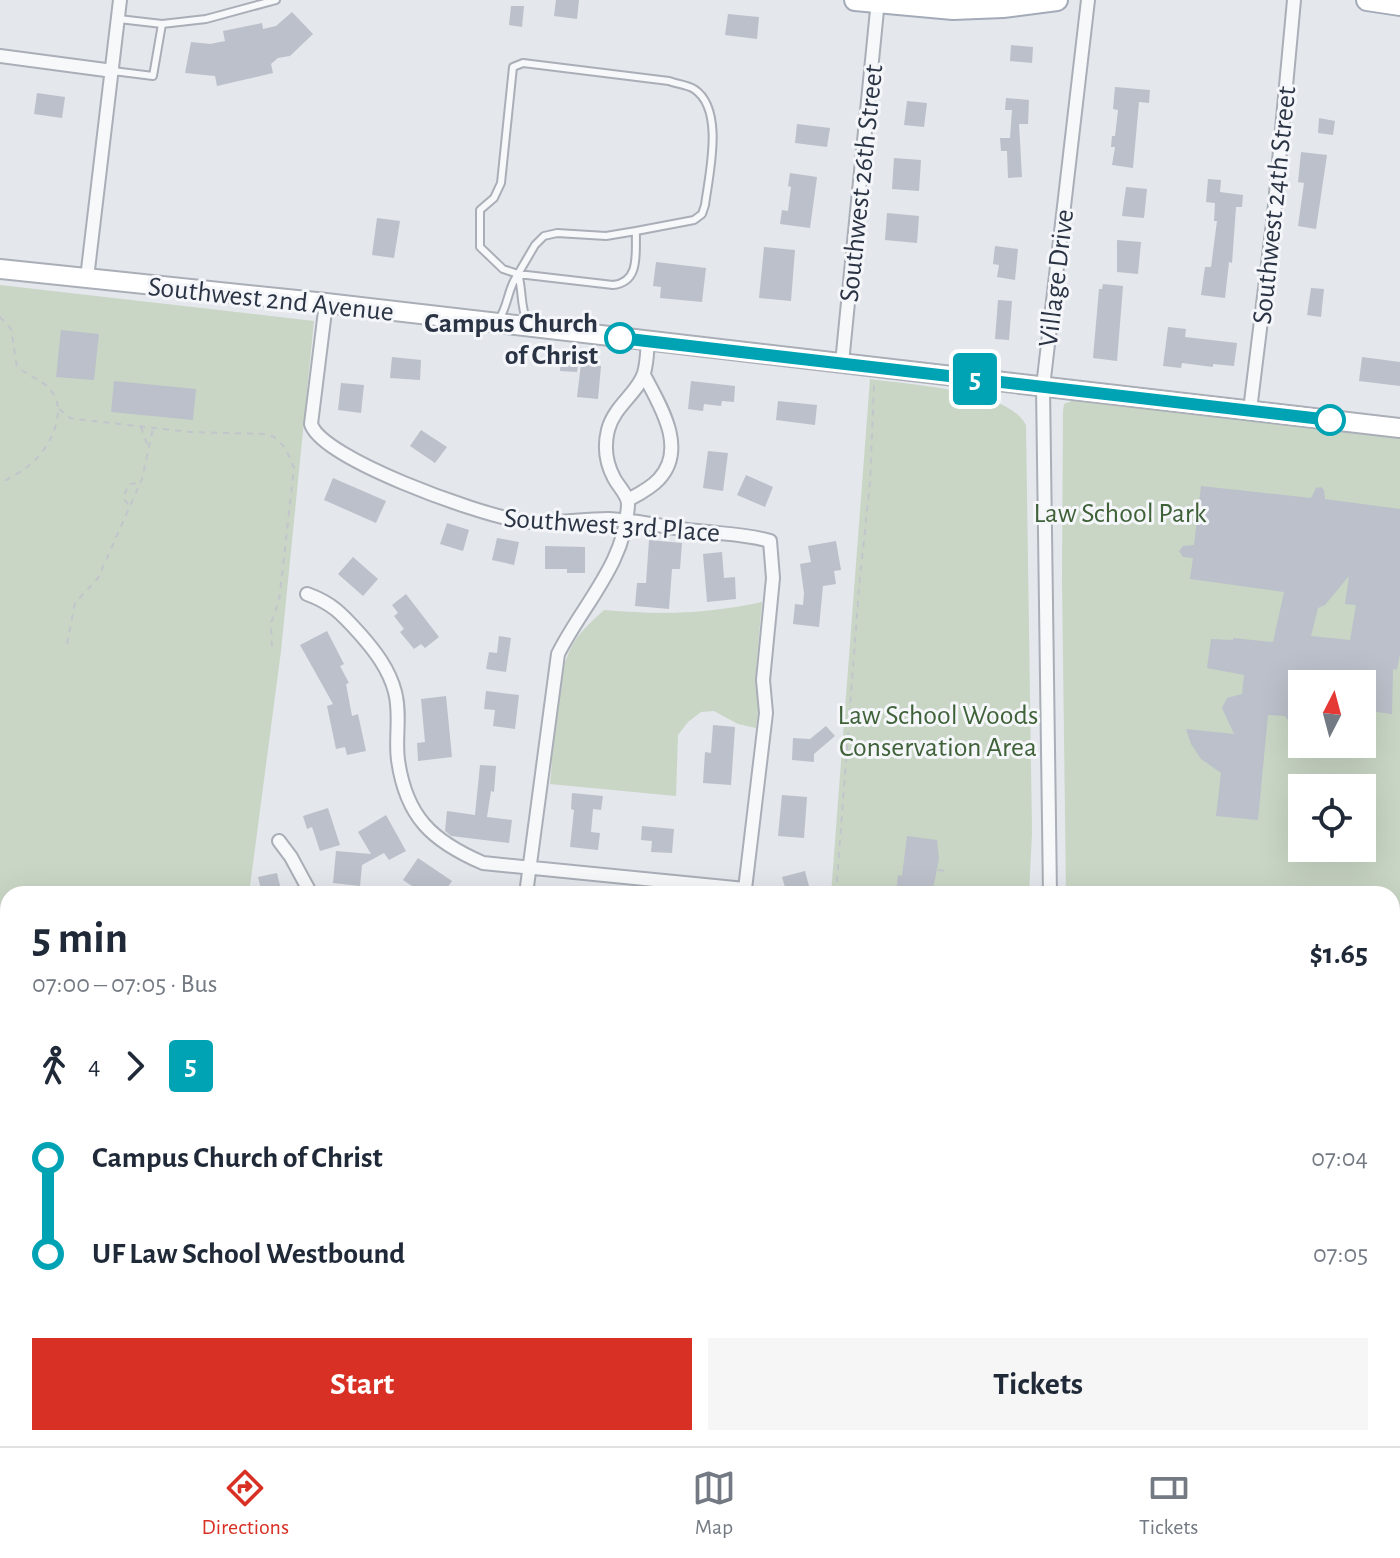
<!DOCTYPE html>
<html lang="en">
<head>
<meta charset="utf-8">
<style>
  :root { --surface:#fff; --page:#f6f6f7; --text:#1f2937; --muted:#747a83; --line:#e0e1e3; --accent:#d93025 }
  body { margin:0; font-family:"Alegreya Sans",sans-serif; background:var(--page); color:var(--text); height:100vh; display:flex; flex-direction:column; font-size:30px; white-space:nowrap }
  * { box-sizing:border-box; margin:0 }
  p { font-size:26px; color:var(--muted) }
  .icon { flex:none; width:44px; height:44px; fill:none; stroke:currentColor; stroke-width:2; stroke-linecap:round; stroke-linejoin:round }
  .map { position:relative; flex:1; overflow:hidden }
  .drawer { position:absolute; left:0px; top:886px; width:1400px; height:560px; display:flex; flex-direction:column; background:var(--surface); border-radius:24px 24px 0 0; box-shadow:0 8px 32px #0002 }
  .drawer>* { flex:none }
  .badge { padding:0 16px; border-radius:6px; font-size:28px; line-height:52px }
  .needle { width:52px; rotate:6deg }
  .fabs { position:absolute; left:1288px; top:670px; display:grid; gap:16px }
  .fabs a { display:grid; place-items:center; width:88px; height:88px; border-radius:0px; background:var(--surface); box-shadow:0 8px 32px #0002; font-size:40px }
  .map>.badge { position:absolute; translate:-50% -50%; box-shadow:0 0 0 4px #fff }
  .legs { display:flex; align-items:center; gap:12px; height:88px; padding:0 32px; font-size:26px }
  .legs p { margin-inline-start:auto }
  .headline { display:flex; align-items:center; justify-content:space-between; height:136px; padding:0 32px }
  h1 { font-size:44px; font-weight:600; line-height:60px }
  .button { display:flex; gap:16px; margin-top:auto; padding:16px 32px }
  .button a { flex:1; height:92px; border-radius:0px; background:var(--accent); color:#fff; font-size:32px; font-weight:600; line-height:92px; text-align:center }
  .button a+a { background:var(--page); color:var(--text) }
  ul { padding:0 32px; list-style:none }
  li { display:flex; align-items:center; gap:28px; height:96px; font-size:30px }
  li i { display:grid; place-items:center; width:12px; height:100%; margin:0 10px; background:currentColor }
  li i::after { content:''; width:20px; height:20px; margin:-10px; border:6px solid; border-radius:50%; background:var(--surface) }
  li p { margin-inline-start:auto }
  li:first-child i { background:linear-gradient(#0000 50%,currentColor 0) }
  li:last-child i { background:linear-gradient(currentColor 50%,#0000 0) }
  .dock { display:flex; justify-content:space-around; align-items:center; height:112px; border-top:2px solid var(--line); background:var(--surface); font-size:22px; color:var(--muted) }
  .dock a { display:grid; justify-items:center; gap:4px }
  .dock .on { color:var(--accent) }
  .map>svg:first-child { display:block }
  .green { fill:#c9d6c5; fill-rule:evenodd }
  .water { fill:#9fb4cc }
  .building { fill:#bbc0ca; fill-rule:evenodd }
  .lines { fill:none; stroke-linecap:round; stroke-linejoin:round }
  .lane-casing { stroke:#a9aeb7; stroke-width:10 }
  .street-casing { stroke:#a9aeb7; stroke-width:16 }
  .secondary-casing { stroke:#a9aeb7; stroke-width:22 }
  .primary-casing { stroke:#a3abb8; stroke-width:24 }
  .path { stroke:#c2c5cb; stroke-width:2; stroke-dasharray:6 6; stroke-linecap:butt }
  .lane { stroke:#f7f8fa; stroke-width:6 }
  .street { stroke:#f7f8fa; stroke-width:12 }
  .secondary { stroke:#fff; stroke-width:18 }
  .primary { stroke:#fff; stroke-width:20 }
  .line-1-casing { stroke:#fff; stroke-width:18 }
  .line-1 { stroke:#00a3b4; stroke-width:12 }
  .stop-1-dot { fill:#fff; stroke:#00a3b4; stroke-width:4 }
  .labels { text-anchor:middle; stroke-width:6; stroke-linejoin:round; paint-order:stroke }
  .street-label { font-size:28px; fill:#2b3445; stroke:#f4f6f9 }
  .stop-label { font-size:28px; font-weight:bold; fill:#2b3445; stroke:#f4f6f9; text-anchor:end }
  .park-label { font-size:28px; fill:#3f6138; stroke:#f4f6f9 }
</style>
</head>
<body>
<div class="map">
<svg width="1400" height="1446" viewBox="0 0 1400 1446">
  <rect width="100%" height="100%" fill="#e4e7ec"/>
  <path class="green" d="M0 285 314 321 281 651 249 894H8V1438H192L191 1446H0Z
    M870 379C909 385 1008 389 1026 425L1032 833 1029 894H831Z
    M1074 400 1400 436V1004L1392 1003V894H1066L1062 580 1063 411 1064 404ZM1302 684H1362V744H1302ZM1302 788H1362V848H1302Z
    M762 602 756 669 758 710 756 728 738 724 714 711 701 712 688 722 678 735 676 796 550 784C554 747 554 680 571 648 578 633 592 621 604 610 663 615 705 614 762 602Z
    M1392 1038 1400 1039V1446H1049L1050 1438H1392Z
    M646 1438H1010L1009 1446H663Z"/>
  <path class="water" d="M0 1211 8 1214V1317L0 1314Z"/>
  <path class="building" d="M556 0H579L577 19 554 16Z
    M511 6H524L522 27 509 25Z
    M292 12 313 34 290 56 278 58 271 64 273 73 217 86 215 76 185 73 191 42 210 44 225 41 223 31 262 23 263 29 276 26Z
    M728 14 759 17 757 39 725 35Z
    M1011 45 1033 47 1032 63 1010 61Z
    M1115 87 1150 90 1149 103 1139 102 1133 168 1112 165 1115 147H1111L1112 136H1115L1118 110 1113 109Z
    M37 93 65 97 62 118 34 114Z
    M1006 98 1029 100 1028 124H1019L1022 177 1008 178 1007 151H1001L1000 138H1010L1012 110H1005Z
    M907 101 927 103 924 127 904 125Z
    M1319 118 1335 121 1333 135 1318 133Z
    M797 124 830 128 827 147 795 143Z
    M1301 152 1327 155 1316 229 1298 226 1304 183 1298 182Z
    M894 158 921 160 919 191 892 189Z
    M790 173 817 177 810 228 780 224 782 210 788 211 791 187 788 186Z
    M1208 179 1221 180 1220 192 1243 195 1242 207H1236L1232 263 1229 262 1225 298 1201 295 1205 267H1211L1217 221H1214L1215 203 1206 202Z
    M1126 187 1147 189 1144 218 1122 216Z
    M887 213 919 216 917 243 885 240Z
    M377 218 400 221 394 258 372 255Z
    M1117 240 1141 242 1138 274 1117 272Z
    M995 246 1018 249 1015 280 997 277 999 265 993 264Z
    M764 247 795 250 791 301 759 298Z
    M656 262 706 268 702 302 660 298 661 287 653 286Z
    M1103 284 1123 286 1117 361 1093 358 1099 289H1102Z
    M1311 288 1324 289 1321 317 1307 315Z
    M998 300 1012 301 1009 340 995 339Z
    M1168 327 1186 329 1185 337 1237 343 1234 366 1213 364V367L1182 363 1181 368 1163 366Z
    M61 330 99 334 94 380 56 377Z
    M561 356 579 358 577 372 560 371Z
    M392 357 421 360 420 380 390 378Z
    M1362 357 1400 362V386L1359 381Z
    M581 364 601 366 598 399 577 397Z
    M114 381 196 389 193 420 111 412Z
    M691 381 735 386 734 402 722 401 721 406 704 404 703 411 688 409Z
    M341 383 364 385 361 413 338 410Z
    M778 401 817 405 815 425 776 420Z
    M421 430 447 447 435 463 410 446Z
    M708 451 728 453 723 491 703 488Z
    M746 475 773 487 765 507 737 495Z
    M333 478 386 501 376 523 324 500Z
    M1201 486 1311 498 1316 488 1321 487 1324 490 1325 499 1400 509V654L1397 670 1393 669 1392 714 1362 710V684H1302V708L1297 707 1295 718 1289 722 1285 716 1268 715 1258 820 1216 816 1221 773 1201 759 1191 744 1186 729 1234 734 1222 708 1227 698 1242 694 1244 675 1207 668 1211 639 1233 640V638L1273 642 1284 592 1190 579 1193 558 1183 557 1179 551 1183 546 1194 545ZM1349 576 1345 604 1356 605 1350 640 1311 636 1318 608 1325 605Z
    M447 523 469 530 463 551 440 544Z
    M497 538 519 542 514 565 492 560Z
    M649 540 682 543 680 569H672L669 609 635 606 637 583H646Z
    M836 541 841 570 834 571 836 584 823 586 819 627 793 624 795 604 803 605 804 593 800 564 811 562 808 546Z
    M545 546 585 547V573H567V569H545Z
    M722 552 724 578 735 577 736 599 707 602 703 554Z
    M353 557 378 579 363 596 338 574Z
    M406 594 439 637 425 648 421 644 414 649 400 632 404 629 394 616 398 613 392 605Z
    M327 631 344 664 340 666 349 683 346 684 352 716 358 714 366 751 347 755 345 747 336 749 327 706 333 704 300 645Z
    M499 636 511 638 506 672 486 669 489 652 497 653Z
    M486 691 519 695 515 729 493 726 495 710 484 709Z
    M446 696 452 757 418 761 417 743 425 742 421 699Z
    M713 725 735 727 731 785 703 783 705 752 711 753Z
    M826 726 835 736 814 754V762L792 760 793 738 810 739Z
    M480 765 496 766 494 792 491 791 487 817 512 820 509 843 451 836 445 831 447 811 475 815Z
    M572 793 603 796 601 810 593 809 591 832 600 833 598 850 570 847 574 810 571 809Z
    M782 795 807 797 804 838 778 836Z
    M328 808 340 845 320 851 312 827 307 829 303 816Z
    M386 815 406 851 389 860 384 853 362 865 360 886 333 883 336 851 371 854 358 832Z
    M642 826 674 829 672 853 651 852 652 841 641 840Z
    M907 836 937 840 939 859 932 894H896L898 875 902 876Z
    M418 858 452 881 443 894H424L403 880Z
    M805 871 811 894H787L782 877Z
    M277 873 282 894H262L258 877Z"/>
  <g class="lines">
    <g class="lane-casing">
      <path id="lane" d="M119 19 162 24 206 19 276 0
        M523 63 669 81C677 84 687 85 694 89 725 109 709 174 705 205L702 214 694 220 636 231C635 252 641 282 613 285L518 274 503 269 480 247V210L494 198 501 183 513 67Z
        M113 71 153 76 162 24
        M498 321C509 305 507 289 518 274
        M527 321C520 306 523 290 518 274L535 245 544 236 557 233 606 236 636 231"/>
    </g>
    <g class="street-casing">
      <path id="street" d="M0 56 113 71
        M87 278 120 0
        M842 363 878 0
        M1250 410 1274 215 1294 0
        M628 500C639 494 651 488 659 479 688 448 659 404 644 375
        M307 594C332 603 342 614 360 634 375 651 389 669 395 692 401 714 395 737 398 760 406 817 432 841 483 863L745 889 766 713 763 680 773 578 770 541C746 534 723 534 698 531 668 528 638 520 608 519 577 519 546 526 516 520 478 514 322 459 311 424L326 303
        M279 841 291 857 311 894
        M526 894 558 654C583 604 626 563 628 504 628 495 618 486 614 478 606 463 604 446 608 430 614 406 638 393 644 373 647 363 647 352 648 342
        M1050 894 1043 387 1088 0
        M1392 1024 1400 1025
        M201 1446 202 1438
        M402 1446 403 1438
        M549 1446V1438
        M1028 1446 1029 1438"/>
    </g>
    <g class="secondary-casing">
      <path id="secondary" d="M0 269 326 303 1400 428"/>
    </g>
    <g class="primary-casing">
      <path id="primary" d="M855 0 953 9 1003 7 1057 0
        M1367 0 1400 5"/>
    </g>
    <path class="path" d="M0 317 11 329 17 367C29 376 43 380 52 392 67 411 51 444 36 459 26 470 12 476 0 484
      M59 409 70 418 76 419 189 432 266 434 274 437 285 447 294 468 279 601 271 623 272 649
      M141 427 148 447
      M128 504 123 498 129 484 139 483
      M67 644 75 603 98 578 142 479 153 428
      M938 870 947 871
      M836 894 859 588 870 482 874 385
      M1392 1241 1400 1239
      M0 1397 8 1399
      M169 1438 175 1446
      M1324 1446 1325 1438"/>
    <use href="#lane" class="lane"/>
    <use href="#street" class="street"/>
    <use href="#secondary" class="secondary"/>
    <use href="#primary" class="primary"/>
  </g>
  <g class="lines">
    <g class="line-1-casing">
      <path id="line-1" d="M620 338 1330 420"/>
    </g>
    <use href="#line-1" class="line-1"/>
  </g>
  <g class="stop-1-dot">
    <circle cx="620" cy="338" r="14"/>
    <circle cx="1330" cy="420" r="14"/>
  </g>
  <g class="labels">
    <g class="street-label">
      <text transform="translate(860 183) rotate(-84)" y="10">Southwest 26th Street</text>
      <text transform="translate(1273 205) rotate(-84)" y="10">Southwest 24th Street</text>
      <text transform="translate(1055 278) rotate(-83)" y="10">Village Drive</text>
      <text transform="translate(271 298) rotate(6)" y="10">Southwest 2nd Avenue</text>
      <text transform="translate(612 524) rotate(4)" y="10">Southwest 3rd Place</text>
    </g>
    <g class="stop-label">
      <text x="598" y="332">Campus Church<tspan x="598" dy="32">of Christ</tspan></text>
    </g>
    <g class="park-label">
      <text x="1120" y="522">Law School Park</text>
      <text x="938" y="724">Law School Woods<tspan x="938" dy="32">Conservation Area</tspan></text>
    </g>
  </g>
</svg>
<div class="fabs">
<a><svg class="needle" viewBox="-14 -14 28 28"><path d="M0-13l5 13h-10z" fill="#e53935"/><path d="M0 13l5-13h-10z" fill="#747a83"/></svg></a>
<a><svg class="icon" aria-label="locate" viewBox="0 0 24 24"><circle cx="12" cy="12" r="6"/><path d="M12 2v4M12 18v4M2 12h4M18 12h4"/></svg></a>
</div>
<b class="badge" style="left:975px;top:379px;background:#00a3b4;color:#fff">5</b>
<section class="drawer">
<div class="headline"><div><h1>5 min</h1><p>07:00 – 07:05 · Bus</p></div><b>$1.65</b></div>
<div class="legs"><svg class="icon" aria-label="walk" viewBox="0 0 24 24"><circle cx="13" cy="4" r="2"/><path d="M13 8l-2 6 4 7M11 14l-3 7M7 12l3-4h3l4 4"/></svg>4<svg class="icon" aria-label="forward" viewBox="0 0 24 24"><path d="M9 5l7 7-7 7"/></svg><b class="badge" style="background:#00a3b4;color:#fff">5</b></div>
<ul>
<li><i style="color:#00a3b4"></i><b>Campus Church of Christ</b><p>07:04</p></li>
<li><i style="color:#00a3b4"></i><b>UF Law School Westbound</b><p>07:05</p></li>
</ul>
<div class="button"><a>Start</a><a>Tickets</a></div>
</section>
</div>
<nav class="dock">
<a class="on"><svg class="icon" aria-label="directions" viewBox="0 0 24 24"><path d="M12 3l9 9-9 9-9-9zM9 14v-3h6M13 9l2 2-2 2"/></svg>Directions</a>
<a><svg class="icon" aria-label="map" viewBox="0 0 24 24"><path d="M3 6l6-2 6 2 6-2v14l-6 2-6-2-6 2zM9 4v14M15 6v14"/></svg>Map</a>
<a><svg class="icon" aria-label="tickets" viewBox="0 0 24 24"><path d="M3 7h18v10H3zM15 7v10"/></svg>Tickets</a>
</nav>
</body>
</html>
